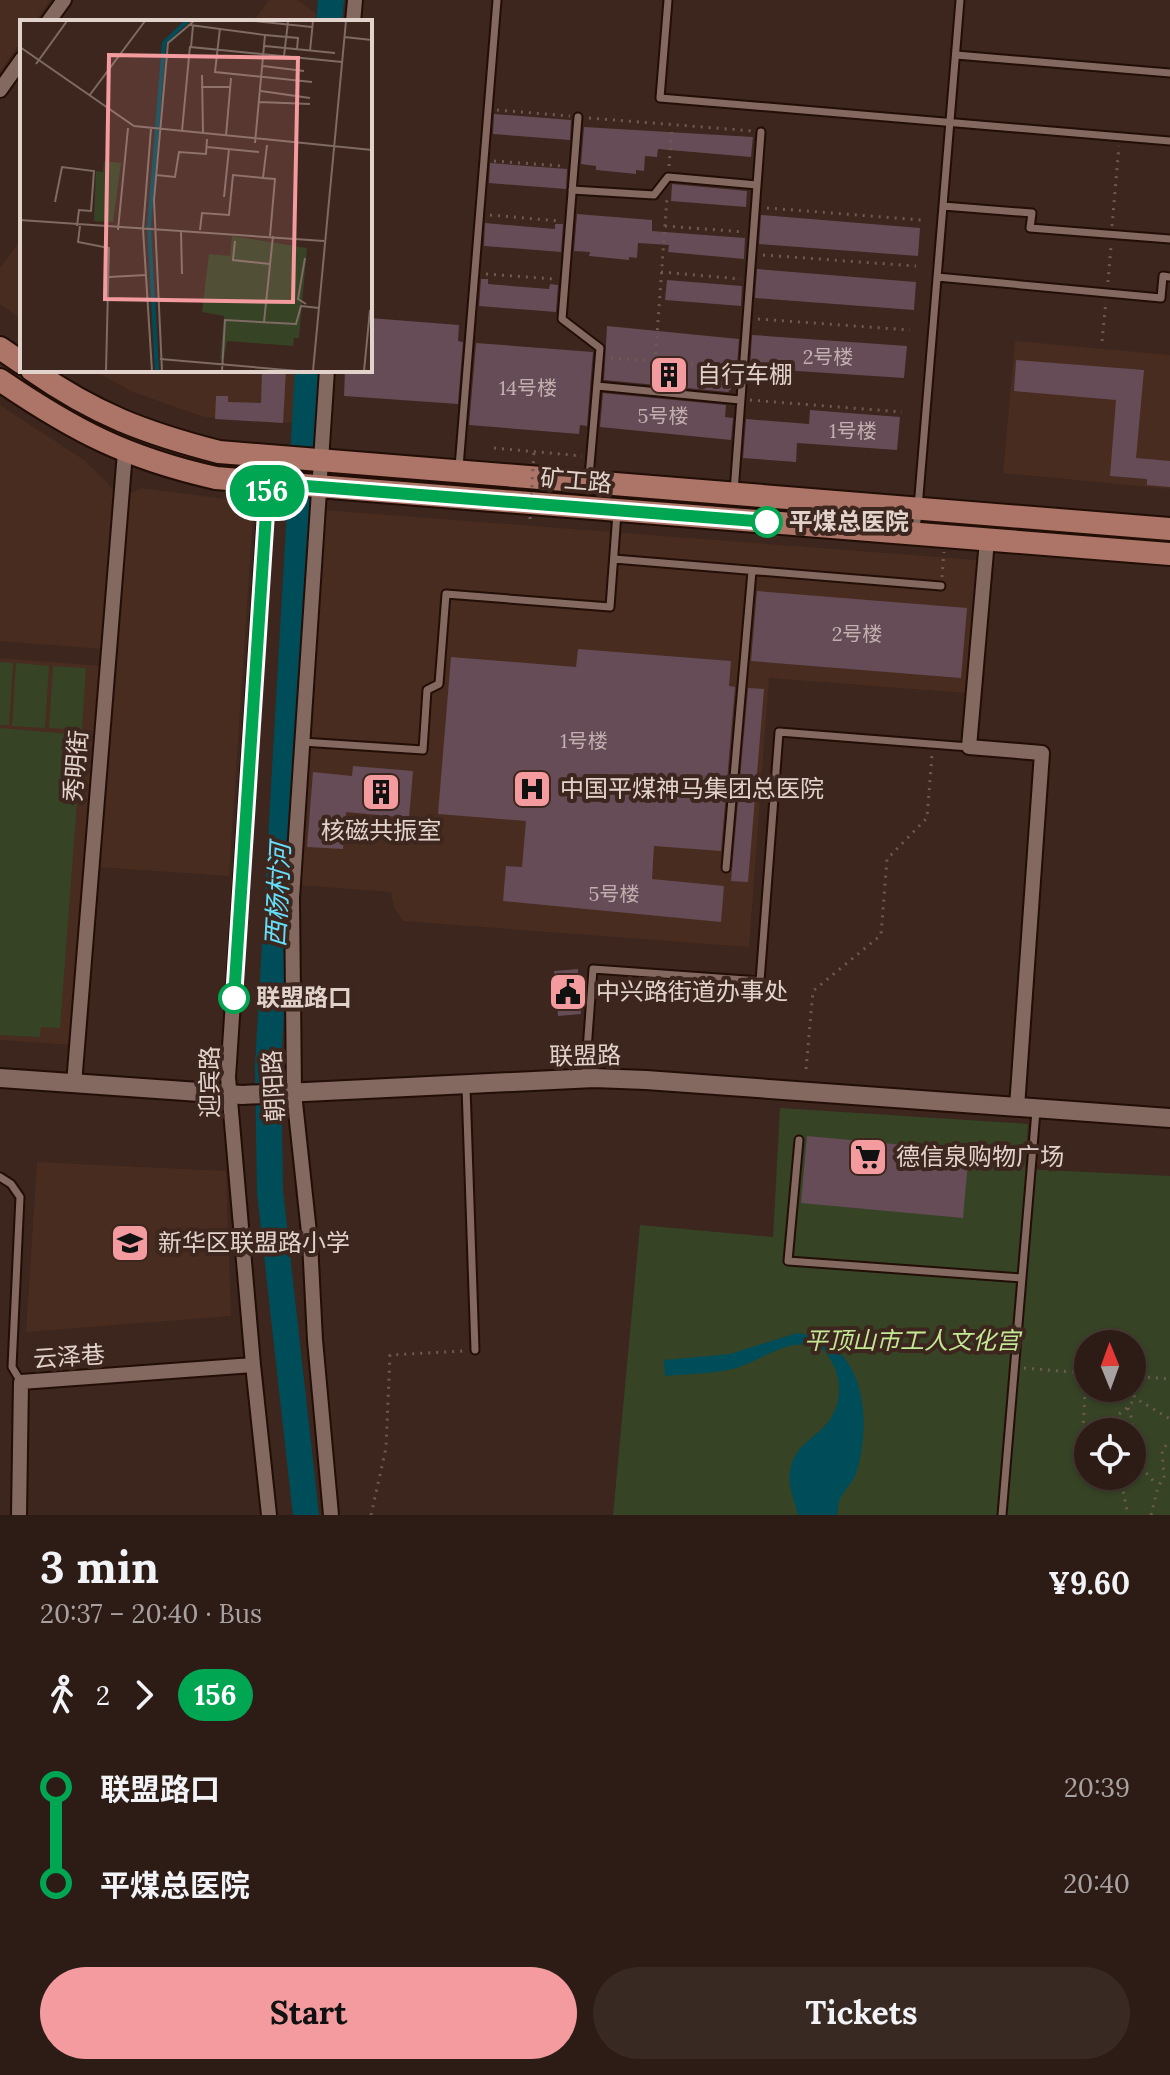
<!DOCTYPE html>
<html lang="en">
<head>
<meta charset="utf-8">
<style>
  :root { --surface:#2d1c16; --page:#392923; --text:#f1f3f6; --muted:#a7a1a1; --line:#483a35; --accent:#f49b9f }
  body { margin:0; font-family:Lora,"Noto Sans SC",serif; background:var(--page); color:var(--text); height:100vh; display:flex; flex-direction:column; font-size:30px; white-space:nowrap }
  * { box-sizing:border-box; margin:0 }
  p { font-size:26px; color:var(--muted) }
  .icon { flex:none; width:44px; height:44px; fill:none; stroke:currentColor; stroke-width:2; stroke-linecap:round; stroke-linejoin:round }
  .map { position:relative; height:1515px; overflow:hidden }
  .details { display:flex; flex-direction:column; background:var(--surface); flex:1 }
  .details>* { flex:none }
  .badge { padding:0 16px; border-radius:26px; font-size:28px; line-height:52px }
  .needle { width:52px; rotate:359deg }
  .tools { position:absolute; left:1074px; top:1330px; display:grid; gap:16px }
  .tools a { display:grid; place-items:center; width:72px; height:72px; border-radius:50%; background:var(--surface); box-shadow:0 2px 6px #0004,0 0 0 2px var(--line); font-size:40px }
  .map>.badge { position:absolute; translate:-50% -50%; box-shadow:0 0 0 4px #fff }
  .legs { display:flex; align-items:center; gap:12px; height:88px; padding:0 40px; font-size:26px }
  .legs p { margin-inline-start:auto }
  .overview { display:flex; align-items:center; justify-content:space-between; height:136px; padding:0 40px }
  h1 { font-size:44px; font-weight:800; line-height:60px }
  .cta { display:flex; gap:16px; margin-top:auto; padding:16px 40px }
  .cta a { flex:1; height:92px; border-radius:48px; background:var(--accent); color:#111; font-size:32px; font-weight:800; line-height:92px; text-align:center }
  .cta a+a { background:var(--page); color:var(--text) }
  ul { padding:0 40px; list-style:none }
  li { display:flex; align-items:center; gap:28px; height:96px; font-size:30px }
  li i { display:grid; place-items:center; width:12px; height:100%; margin:0 10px; background:currentColor }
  li i::after { content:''; width:20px; height:20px; margin:-10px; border:6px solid; border-radius:50%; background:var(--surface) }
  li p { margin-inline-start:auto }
  li:first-child i { background:linear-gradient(#0000 50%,currentColor 0) }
  li:last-child i { background:linear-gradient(currentColor 50%,#0000 0) }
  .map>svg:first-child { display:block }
  .built { fill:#482c20 }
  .green { fill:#364325; fill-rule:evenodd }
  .water { fill:#004d5a }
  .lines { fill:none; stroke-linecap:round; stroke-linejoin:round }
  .river { stroke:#004d5a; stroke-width:26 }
  .building { fill:#654c57 }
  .service-casing { stroke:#220e07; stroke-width:11 }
  .minor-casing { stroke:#220e07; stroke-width:18 }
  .tertiary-casing { stroke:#220e07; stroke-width:22 }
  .primary-casing { stroke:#220e07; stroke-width:26 }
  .path { stroke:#6e5a52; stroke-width:3; stroke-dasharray:2 6; stroke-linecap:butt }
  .service { stroke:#83695f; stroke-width:7 }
  .minor { stroke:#83695f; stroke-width:14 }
  .tertiary { stroke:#83695f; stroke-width:18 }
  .primary { stroke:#ac7567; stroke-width:22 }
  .path-bridge { stroke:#6e5a52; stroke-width:3; stroke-dasharray:2 6; stroke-linecap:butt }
  .line-1-casing { stroke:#fff; stroke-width:18 }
  .line-1 { stroke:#00a651; stroke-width:12 }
  .stop-1-dot { fill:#fff; stroke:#00a651; stroke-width:4 }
  .labels { text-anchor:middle; stroke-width:8; stroke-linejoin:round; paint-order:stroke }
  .number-label { font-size:20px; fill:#c2b0af }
  .poi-label { font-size:24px; fill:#e1d2cc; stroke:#3c261d; text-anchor:start }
  .street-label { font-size:24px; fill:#e1d2cc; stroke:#3c261d }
  .stop-label { font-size:24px; font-weight:bold; fill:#e1d2cc; stroke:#3c261d; text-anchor:start }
  .park-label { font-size:24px; font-style:italic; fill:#c3e895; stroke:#3c261d }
  .water-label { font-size:26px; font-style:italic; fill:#64dffb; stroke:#3c261d }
  .inset-river { fill:none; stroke:#004d5a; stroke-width:4 }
  .inset-road { fill:none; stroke:#7e6b63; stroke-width:2 }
  .view { fill:#f49b9f; fill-opacity:0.15; stroke:#f49b9f; stroke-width:4 }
  .inset-edge { fill:none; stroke:#e1d2cc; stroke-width:4 }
</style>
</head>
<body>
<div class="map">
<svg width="1170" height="1515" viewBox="0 0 1170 1515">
  <rect width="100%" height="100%" fill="#3c261d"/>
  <path class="built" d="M0 0H50L35 22H22V40L0 72Z
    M269 0H297L316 13 315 22H253Z
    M22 238V320L0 304V268Z
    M1015 341 1170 355V489L1003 473Z
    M93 370H296L293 423 204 417 133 392Z
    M0 405 84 460 108 483 114 493 102 649 0 641Z
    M142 488 240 501 251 509 253 517 229 876 97 867 127 495Z
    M324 510 977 560 966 693 769 678 749 947 403 921 394 907 391 892 296 885Z
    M0 658 101 666 72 1045 0 1040Z
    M37 1162 226 1171 231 1316 26 1332Z"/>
  <path class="green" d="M0 662 13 663 9 725H0Z
    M16 663 49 666 45 728 12 726Z
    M53 666 86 668 82 730 49 728Z
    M0 728 82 735 60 1028 41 1027 40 1037 0 1035Z
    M780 1108 1028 1124 1025 1169 1170 1176V1515H613L640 1225 773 1237ZM1088 1344H1132V1388H1088ZM1088 1432H1132V1476H1088Z"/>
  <path class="water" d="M797 1333C865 1341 872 1417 857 1471 854 1482 846 1487 841 1497 838 1502 838 1509 837 1515H798C794 1497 786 1485 791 1467 795 1448 809 1441 822 1429 845 1406 844 1375 824 1350 789 1332 762 1363 728 1370 708 1374 686 1374 665 1376L664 1360 730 1354Z"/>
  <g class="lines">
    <path class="river" d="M329 22 331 0
      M306 1515 270 1192 268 1066 308 370"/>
  </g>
  <path class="building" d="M494 114 571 120 570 140 493 134Z
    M584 127 753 137 751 157 658 149 657 157 645 156 644 171 636 170V174L596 170V166L581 164Z
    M490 163 567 169 566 189 489 183Z
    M672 184 747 191 746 207 671 201Z
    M577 214 652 220V231L745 238 744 259 668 252 669 245 638 243 637 258 629 257V260L589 256 590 252 574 251Z
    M761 215 920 228 918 256 759 244Z
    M485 223 555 229V224H563L561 252 484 246Z
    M757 269 916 282 914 310 755 298Z
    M481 279H488V284L549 289 550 284 558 285 556 312 479 306Z
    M667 280 742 286 741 306 665 300Z
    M370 318 459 325 458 341 463 342 458 404 344 396 345 370H370Z
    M607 326 739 339 737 367H732L731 389 728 392 604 380Z
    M752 335 907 346 904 378 750 368Z
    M476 343 593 352 587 426 580 425 579 434 469 425Z
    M1016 360 1144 370 1136 458 1170 461V487L1147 485V479L1110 476 1116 400 1014 391Z
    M262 370H286L283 423 215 419 216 396H228V402L261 403Z
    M603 393 726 405 725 417 733 418 731 440 600 427Z
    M810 410 900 417 897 450 797 443 796 462 743 458 746 419 809 424Z
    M757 591 967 608 961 678 751 661Z
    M578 649 731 661 729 686 735 687 721 851 654 846 652 879 724 886 721 922 503 901 506 866 522 867 526 821 438 814 451 657 576 667Z
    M748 688 764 689 748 882 731 881Z
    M353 766 413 771 409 818 346 812 343 849 307 847 313 772 352 776Z
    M578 969 581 1014 558 1016 554 971Z
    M807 1136 969 1151 963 1218 801 1203Z"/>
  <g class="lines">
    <g class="service-casing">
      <path id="service" d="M668 0 660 98 1170 141
        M956 55 1170 73
        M578 117 562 319 600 348 589 477
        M572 190 654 195 668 177 757 185
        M943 206 1032 213 1030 228 1170 239
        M937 277 1161 298 1163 276 1170 277
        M597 386 740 400
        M459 467 497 0
        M734 492 761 132
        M916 532 960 0
        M614 559 941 586
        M302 742 423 750 427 690 439 684 446 594 610 607 617 513
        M726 868 752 571
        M585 1077 593 969 760 981 779 732 969 747
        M466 1087 475 1350
        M799 1140 788 1261 1022 1278
        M0 1177 11 1184 20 1197 12 1367 21 1382
        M1002 1515 1036 1111"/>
    </g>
    <g class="minor-casing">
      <path id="minor" d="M48 22 64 0
        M353 22 355 0
        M0 90 22 59
        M327 370 292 898 294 1093 310 1242 315 1340 331 1515
        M269 457 228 1077 253 1365 269 1515
        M987 540 969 747 1042 753 1017 1107
        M74 1084 125 452
        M19 1515 21 1382 253 1365"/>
    </g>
    <g class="tertiary-casing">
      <path id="tertiary" d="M0 1078 242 1095 594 1078 646 1080 1170 1118"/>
    </g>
    <g class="primary-casing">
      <path id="primary" d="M0 348 22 363
        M32 370C95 414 145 433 219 452L1170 529
        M0 380C75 431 127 458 216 478L1170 554"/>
    </g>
    <path class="path" d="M497 110 570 116
      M589 118 753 131
      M494 161 562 166
      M669 166 672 126
      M767 208 922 220
      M490 215 559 221
      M665 226 745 232
      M1112 226 1119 146
      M763 255 916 266
      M661 272 741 279
      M486 274 554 279
      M1108 282 1111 246
      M758 319 910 330
      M1102 341 1106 301
      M611 358 735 367
      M655 362 667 198
      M750 400 902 412
      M494 448 582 456
      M942 577 944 552
      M806 1069 813 991 881 935 887 859 927 818 932 755
      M1024 1368 1084 1373
      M1086 1373 1082 1449 1088 1451
      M1132 1376 1170 1379
      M1131 1388 1135 1398 1170 1419
      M1128 1408 1132 1419V1437
      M1083 1431C1103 1421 1122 1418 1135 1398
      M1132 1454 1136 1462 1157 1485
      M1120 1476 1128 1515
      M371 1515 386 1448 390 1355 464 1351
      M1151 1515 1158 1487 1164 1477 1162 1450 1170 1441"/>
    <use href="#service" class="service"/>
    <use href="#minor" class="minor"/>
    <use href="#tertiary" class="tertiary"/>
    <use href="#primary" class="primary"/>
    <path class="path-bridge" d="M530 519 534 451"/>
  </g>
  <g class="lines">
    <g class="line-1-casing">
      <path id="line-1" d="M234 998 268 483 767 522"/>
    </g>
    <use href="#line-1" class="line-1"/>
  </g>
  <defs>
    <g id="building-square" transform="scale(2)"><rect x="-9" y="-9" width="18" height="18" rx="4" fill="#f49b9f" stroke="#3c261d"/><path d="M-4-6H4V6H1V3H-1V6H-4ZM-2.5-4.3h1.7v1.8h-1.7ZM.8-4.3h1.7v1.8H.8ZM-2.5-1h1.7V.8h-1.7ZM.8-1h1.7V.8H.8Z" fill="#111"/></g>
    <g id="hospital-square" transform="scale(2)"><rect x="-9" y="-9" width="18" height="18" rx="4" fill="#f49b9f" stroke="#3c261d"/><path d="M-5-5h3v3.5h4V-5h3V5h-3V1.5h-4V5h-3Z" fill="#111"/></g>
    <g id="civic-square" transform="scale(2)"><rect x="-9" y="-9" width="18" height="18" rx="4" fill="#f49b9f" stroke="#3c261d"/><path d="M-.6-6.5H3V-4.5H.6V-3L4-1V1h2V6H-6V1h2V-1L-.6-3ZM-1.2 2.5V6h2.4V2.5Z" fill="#111"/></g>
    <g id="supermarket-square" transform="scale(2)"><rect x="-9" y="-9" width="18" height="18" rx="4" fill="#f49b9f" stroke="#3c261d"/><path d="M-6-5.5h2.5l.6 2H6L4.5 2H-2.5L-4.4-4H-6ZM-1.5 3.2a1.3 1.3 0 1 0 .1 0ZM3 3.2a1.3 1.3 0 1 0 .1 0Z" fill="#111"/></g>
    <g id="school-square" transform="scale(2)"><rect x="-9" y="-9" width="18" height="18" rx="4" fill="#f49b9f" stroke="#3c261d"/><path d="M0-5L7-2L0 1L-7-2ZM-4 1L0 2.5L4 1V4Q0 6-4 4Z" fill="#111"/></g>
  </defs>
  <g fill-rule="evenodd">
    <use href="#building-square" x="669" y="375"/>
    <use href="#hospital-square" x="532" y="789"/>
    <use href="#building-square" x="381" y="792"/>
    <use href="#civic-square" x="568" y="992"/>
    <use href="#supermarket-square" x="868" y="1157"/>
    <use href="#school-square" x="130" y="1243"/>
  </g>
  <g class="stop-1-dot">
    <circle cx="767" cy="522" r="14"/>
    <circle cx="234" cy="998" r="14"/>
  </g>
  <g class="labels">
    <g class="number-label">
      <text x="828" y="364">2号楼</text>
      <text x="528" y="395">14号楼</text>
      <text x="663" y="423">5号楼</text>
      <text x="853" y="438">1号楼</text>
      <text x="857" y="641">2号楼</text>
      <text x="584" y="748">1号楼</text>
      <text x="614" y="901">5号楼</text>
    </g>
    <g class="poi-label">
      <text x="697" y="383">自行车棚</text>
      <text x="560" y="797">中国平煤神马集团总医院</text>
      <text x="381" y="839" text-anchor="middle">核磁共振室</text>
      <text x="596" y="1000">中兴路街道办事处</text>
      <text x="896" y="1165">德信泉购物广场</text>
      <text x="158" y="1251">新华区联盟路小学</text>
    </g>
    <g class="street-label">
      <text transform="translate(576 481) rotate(5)" y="8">矿工路</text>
      <text transform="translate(76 766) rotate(-85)" y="8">秀明街</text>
      <text transform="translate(585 1056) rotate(-1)" y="8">联盟路</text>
      <text transform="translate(210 1082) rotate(-90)" y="8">迎宾路</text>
      <text transform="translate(274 1086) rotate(-93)" y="8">朝阳路</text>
      <text transform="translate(69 1357) rotate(-4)" y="8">云泽巷</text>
    </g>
    <g class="stop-label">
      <text x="789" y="530">平煤总医院</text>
      <text x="256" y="1006">联盟路口</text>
    </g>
    <g class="park-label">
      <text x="912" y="1349">平顶山市工人文化宫</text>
    </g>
    <g class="water-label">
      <text transform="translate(278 895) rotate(-87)" y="9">西杨村河</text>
    </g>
  </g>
  <g transform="translate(20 20)">
    <rect width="352" height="352" fill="#3c261d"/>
    <path d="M84 141 101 143 93 202 74 201 76 151 83 152ZM212 216 287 228 279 318H274L273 326 207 321 204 339H200L204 296 182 292 189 234 210 236Z" fill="#364325"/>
    <path class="inset-river" d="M137 351 129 207 144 23 167 1"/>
    <path class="inset-road" d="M233 1 292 7M170 5 245 15 235 123M173 6 171 27 322 42M200 8 195 52 292 62M245 15 278 18 277 29M324 17 352 20M245 26 315 33M0 27 114 106 352 130M290 31 293 1M264 36 268 2M16 44 47 1M243 46 284 51M182 55 183 113M181 67H211M241 71 290 78M69 76 125 1M239 82 290 84M131 109 123 209 132 351M162 111 170 26M206 116 211 58M247 125 243 158 255 159 250 216M187 127 239 132M136 155 155 157 159 132 186 134 187 119M204 177 209 129M35 182 42 147 74 151 71 191 59 190 57 206M0 200 304 221M60 206 58 222 89 228 86 351M98 210 108 108M180 210 182 193 209 195 213 155 243 158M161 211 162 254M215 221 213 240 250 244M285 238 278 279 286 284M89 257 126 255M244 302 253 216M140 339 278 351M142 351 134 180 148 23 174 1M202 351 205 300 276 304 281 286 299 288M293 351 326 1M344 351 350 290"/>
    <path class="view" d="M89 35 278 38 273 282 85 279Z"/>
    <rect width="352" height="352" class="inset-edge"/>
  </g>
</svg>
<div class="tools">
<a><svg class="needle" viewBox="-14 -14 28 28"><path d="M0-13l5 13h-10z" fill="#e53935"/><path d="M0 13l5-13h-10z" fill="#a7a1a1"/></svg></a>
<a><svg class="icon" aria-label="locate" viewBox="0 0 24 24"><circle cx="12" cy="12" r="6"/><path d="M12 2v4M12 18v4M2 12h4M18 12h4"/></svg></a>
</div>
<b class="badge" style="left:267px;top:491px;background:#00a651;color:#fff">156</b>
</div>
<section class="details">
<div class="overview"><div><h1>3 min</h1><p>20:37 – 20:40 · Bus</p></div><b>¥9.60</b></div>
<div class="legs"><svg class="icon" aria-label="walk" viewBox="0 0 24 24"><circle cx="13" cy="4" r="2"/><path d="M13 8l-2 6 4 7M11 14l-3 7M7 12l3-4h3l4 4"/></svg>2<svg class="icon" aria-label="forward" viewBox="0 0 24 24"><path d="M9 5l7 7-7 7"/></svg><b class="badge" style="background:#00a651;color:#fff">156</b></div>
<ul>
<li><i style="color:#00a651"></i><b>联盟路口</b><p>20:39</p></li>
<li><i style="color:#00a651"></i><b>平煤总医院</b><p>20:40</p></li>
</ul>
<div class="cta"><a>Start</a><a>Tickets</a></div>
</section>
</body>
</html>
